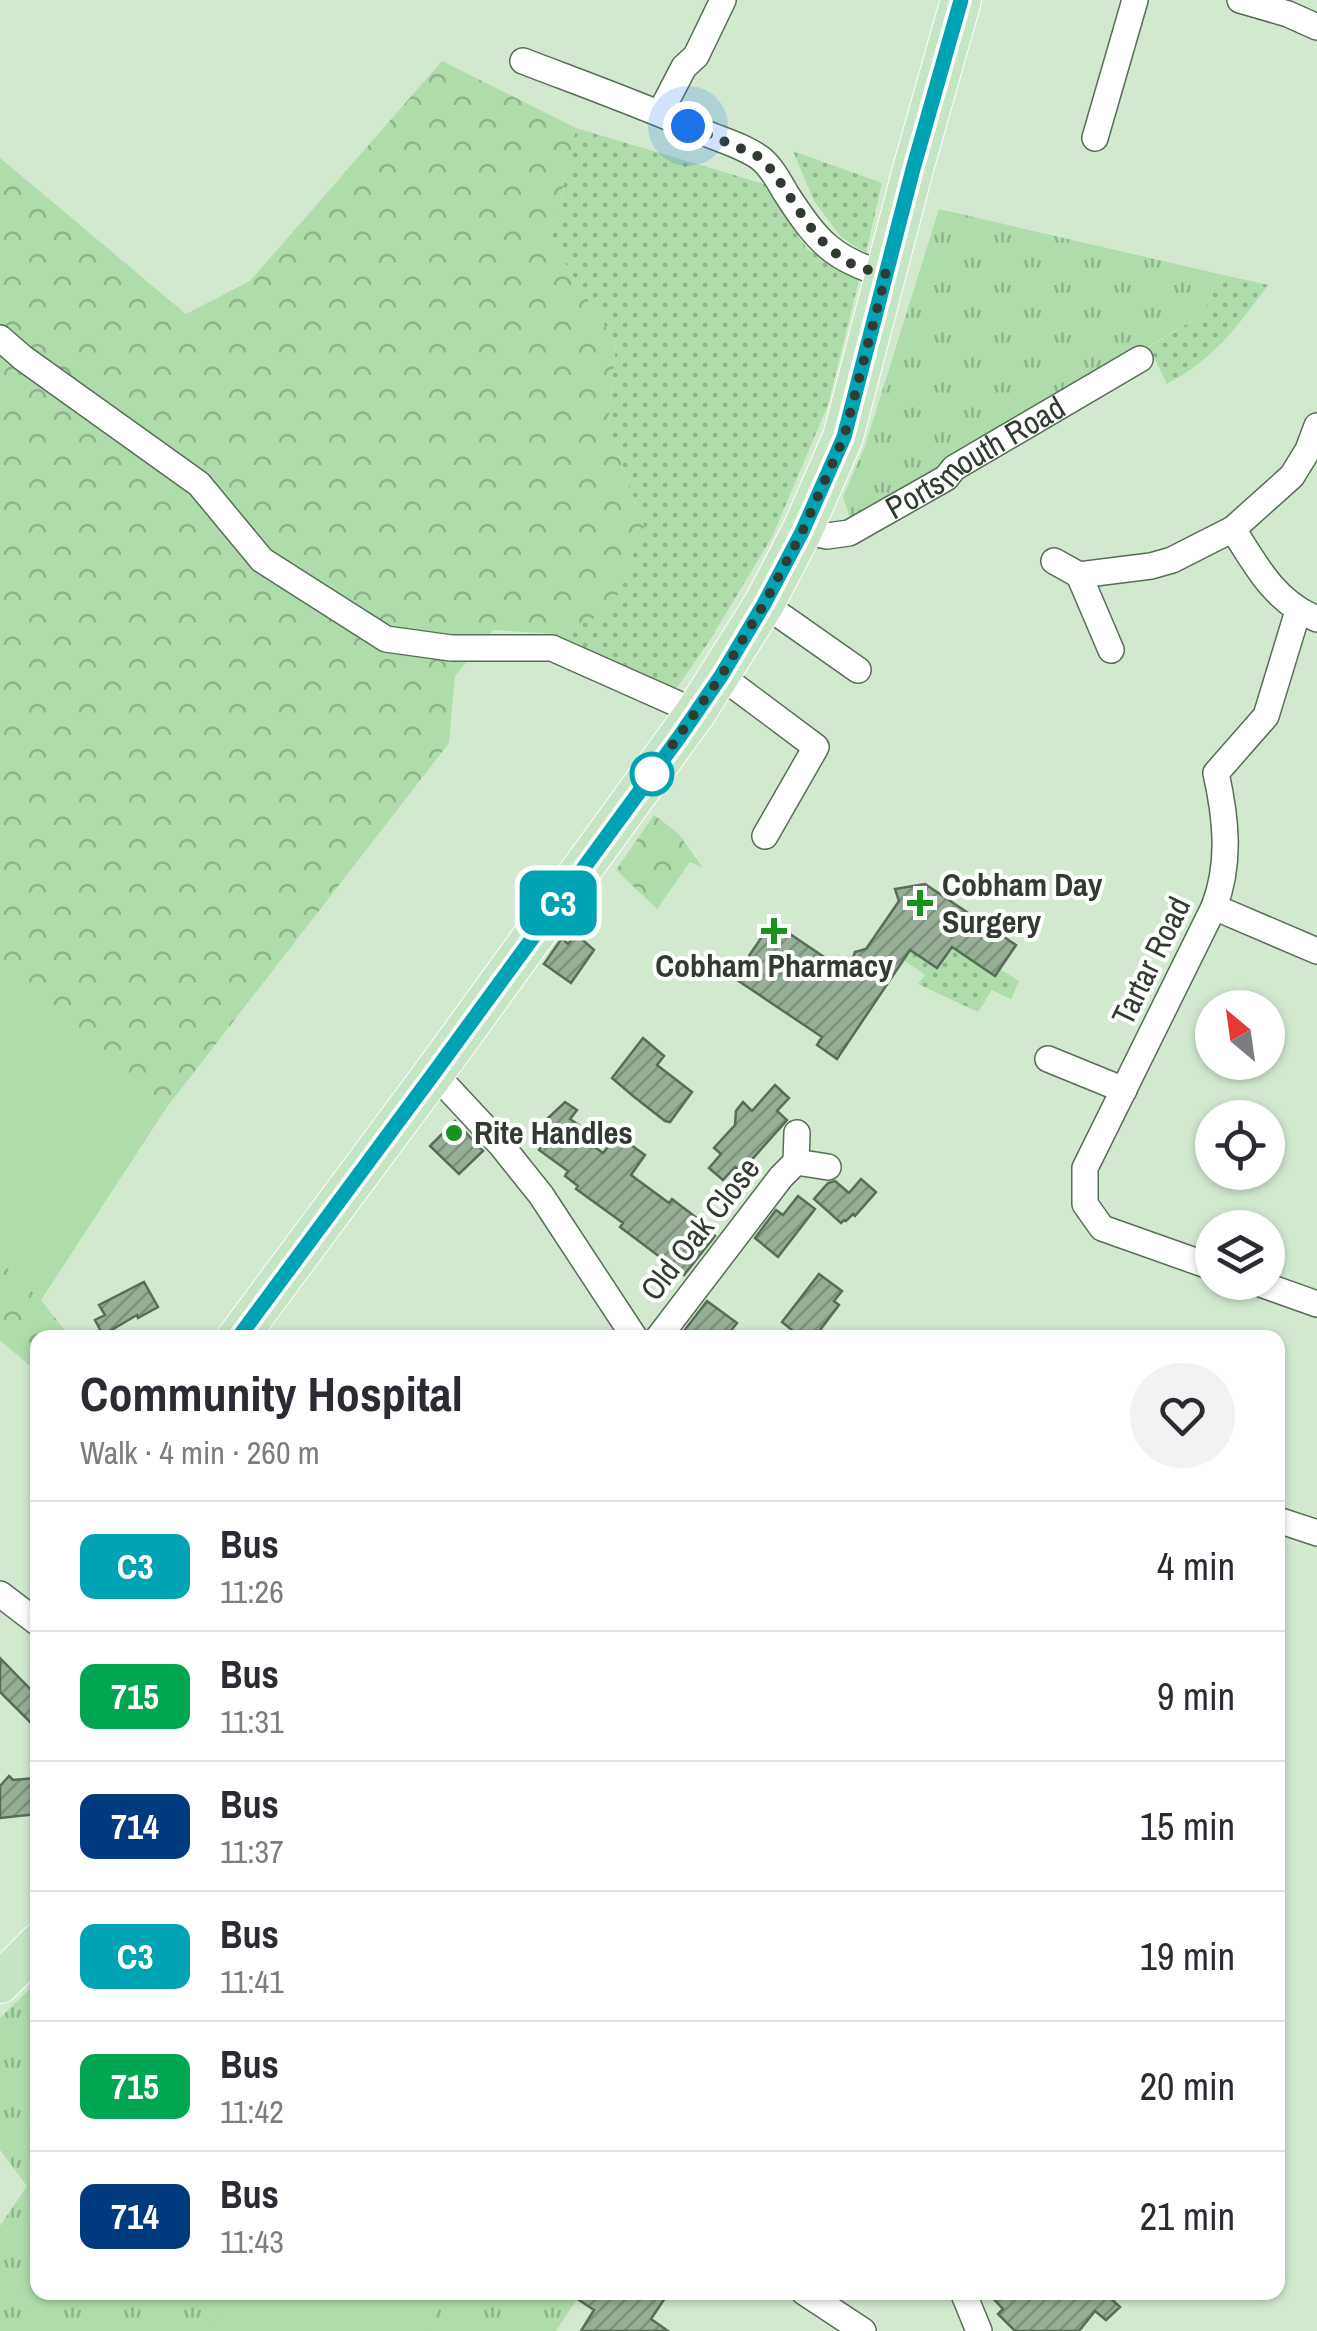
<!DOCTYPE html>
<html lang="en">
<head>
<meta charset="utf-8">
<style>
  :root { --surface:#fff; --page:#f2f2f3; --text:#2b2b33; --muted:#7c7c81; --line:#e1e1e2 }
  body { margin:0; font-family:"Archivo Narrow",sans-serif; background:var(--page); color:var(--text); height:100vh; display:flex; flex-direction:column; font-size:38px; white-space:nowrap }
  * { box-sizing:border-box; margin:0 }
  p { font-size:32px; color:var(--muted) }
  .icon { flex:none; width:55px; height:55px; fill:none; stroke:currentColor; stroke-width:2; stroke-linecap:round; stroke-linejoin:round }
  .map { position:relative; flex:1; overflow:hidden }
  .details { position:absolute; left:30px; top:1330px; width:1255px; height:970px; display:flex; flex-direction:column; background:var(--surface); border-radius:20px; box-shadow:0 2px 8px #0004 }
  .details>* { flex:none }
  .badge { padding:0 20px; border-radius:15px; font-size:35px; line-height:65px }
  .needle { width:65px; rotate:331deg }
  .fabs { position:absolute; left:1195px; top:990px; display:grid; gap:20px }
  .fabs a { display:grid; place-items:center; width:90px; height:90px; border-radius:50%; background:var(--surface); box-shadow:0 2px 8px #0004; font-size:50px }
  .you { position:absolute; width:50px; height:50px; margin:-25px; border:8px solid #fff; border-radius:50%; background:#1a73e8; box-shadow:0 0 0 15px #1a73e833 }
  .map>.badge { position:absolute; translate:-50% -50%; box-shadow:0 0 0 5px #fff }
  .round { display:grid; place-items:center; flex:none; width:105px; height:105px; border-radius:52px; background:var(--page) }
  .headline { display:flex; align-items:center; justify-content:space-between; height:170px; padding:0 50px }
  h1 { font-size:48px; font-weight:800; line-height:75px }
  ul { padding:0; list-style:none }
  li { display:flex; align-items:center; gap:30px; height:130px; padding:0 50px; border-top:2px solid var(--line) }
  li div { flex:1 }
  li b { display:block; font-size:38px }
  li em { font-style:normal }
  li .badge { min-width:110px; font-weight:700; text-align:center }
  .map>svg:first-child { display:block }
  .grass { fill:url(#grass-dots) }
  .forest { fill:url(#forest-crowns) }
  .park { fill:url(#park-tufts) }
  .garden { fill:#aeddab }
  .building { fill:url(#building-hatch); stroke:#586d57; stroke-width:2.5 }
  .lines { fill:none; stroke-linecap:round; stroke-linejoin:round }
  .minor-casing { stroke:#586d57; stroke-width:28 }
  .primary-casing { stroke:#fff; stroke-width:42 }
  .minor { stroke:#fff; stroke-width:25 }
  .primary { stroke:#c5e5c4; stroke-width:40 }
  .line-casing { stroke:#fff; stroke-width:22 }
  .line { stroke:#00a3b4; stroke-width:15 }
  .walk { stroke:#323b31; stroke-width:10; stroke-dasharray:0 18 }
  .stop-dot { fill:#fff; stroke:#00a3b4; stroke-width:5 }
  .poi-dot { fill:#199220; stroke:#fff; stroke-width:4 }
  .labels { text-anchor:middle; stroke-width:8; stroke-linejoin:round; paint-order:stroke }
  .street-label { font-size:32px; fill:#323b31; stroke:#fff }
  .poi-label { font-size:32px; font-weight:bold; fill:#323b31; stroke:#fff; text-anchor:start }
</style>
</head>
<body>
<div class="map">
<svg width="1317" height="2331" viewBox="0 0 1317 2331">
  <defs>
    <pattern id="grass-dots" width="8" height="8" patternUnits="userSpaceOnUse" patternTransform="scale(2.5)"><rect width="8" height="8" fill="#aeddab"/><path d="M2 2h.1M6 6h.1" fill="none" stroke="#8eb48c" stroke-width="1.8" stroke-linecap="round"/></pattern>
    <pattern id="forest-crowns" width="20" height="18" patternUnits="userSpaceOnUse" patternTransform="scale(2.5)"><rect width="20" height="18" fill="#aeddab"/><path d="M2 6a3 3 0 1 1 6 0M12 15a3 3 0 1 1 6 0" fill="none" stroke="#8eb48c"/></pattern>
    <pattern id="park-tufts" width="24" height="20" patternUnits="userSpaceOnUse" patternTransform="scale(2.5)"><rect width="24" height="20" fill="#aeddab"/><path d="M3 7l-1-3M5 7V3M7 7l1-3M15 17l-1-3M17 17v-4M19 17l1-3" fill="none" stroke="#8eb48c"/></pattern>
    <pattern id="building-hatch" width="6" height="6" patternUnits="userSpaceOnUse" patternTransform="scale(2.5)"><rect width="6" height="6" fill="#98af97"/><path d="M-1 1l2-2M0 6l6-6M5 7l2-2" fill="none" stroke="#7d907c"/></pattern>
  </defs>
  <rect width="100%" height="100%" fill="#d2e9d0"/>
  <path class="grass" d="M576 128 764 184 807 249 859 280 828 405 772 537 708 643 676 689 555 634 611 610 644 527 608 424 616 344 551 241Z
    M793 151 882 183 866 253 841 237 814 201Z
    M1219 274 1268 285C1237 327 1214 359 1167 384L1149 347 1203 314Z
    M952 947 994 976 1000 969 1019 981 1011 999 992 990 978 1012 918 984 925 975 904 960 910 950 937 968Z"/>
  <path class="forest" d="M442 61 576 128 551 241 616 344 608 424 644 527 611 611 555 634 493 630 455 676 449 743 167 1107 0 980V158L186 314 250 281Z
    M654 815 678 833 703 868 690 862 657 909 616 870Z
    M0 1261 41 1300 70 1337 38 1338 37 1372 0 1340Z"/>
  <path class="park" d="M939 209 1219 274 1203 314 989 442 850 518 843 497 865 446Z
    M37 1982 38 2292 581 2293 556 2331H0V2226L27 2186 0 2150V2018Z"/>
  <path class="garden" d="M0 980 167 1107 41 1300 0 1261Z
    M238 2293V2292L450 2293 424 2331H211Z"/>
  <path class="building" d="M925 884 1016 945 995 976 952 947 937 968 910 950 837 1059 817 1045 822 1037 734 978 772 922 848 973 855 952 866 949 899 901 895 889Z
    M576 934 594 950 571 983 544 964 562 938 568 944Z
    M643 1038 664 1056 657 1065 692 1092 670 1122 665 1121 633 1096 612 1078Z
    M775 1085 789 1098 777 1111 787 1120 747 1165 744 1163 738 1170 735 1167 723 1180 709 1168 721 1154 714 1148 735 1125 736 1111 743 1102 752 1111Z
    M565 1102 577 1110 570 1119 583 1128 578 1135 603 1153 617 1135 645 1155 631 1175 669 1203 672 1199 706 1225 704 1228 715 1236 684 1275 620 1227 623 1223 576 1189 578 1186 565 1176 568 1171 539 1150 553 1127 545 1121Z
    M455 1121 483 1151 459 1174 430 1146Z
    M861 1179 876 1192 855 1216 853 1214 846 1221 844 1220 841 1223 814 1199 828 1183 835 1181 849 1193Z
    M798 1196 815 1209 778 1257 755 1238 776 1210 783 1215Z
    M819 1274 842 1291 834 1301 839 1305 814 1338H802L782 1322Z
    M144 1282 158 1307 138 1318 137 1315 103 1335 95 1320 105 1315 99 1305Z
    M707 1301 737 1323 725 1338H693L684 1331Z
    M0 1658 38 1697V1730L0 1692Z
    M9 1776 13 1780 35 1778 38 1814 0 1818V1786Z
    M567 2292H669L651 2319 668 2331H581L594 2310Z
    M987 2292H1110L1108 2296 1120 2307 1106 2320 1095 2311 1079 2331H1015L998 2314 1003 2309Z"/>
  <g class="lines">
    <g class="minor-casing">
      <g id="minor">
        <path d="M1240 0 1288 14 1317 27"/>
        <path d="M523 61C583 84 644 106 703 132 721 140 744 146 760 158 772 167 779 182 787 195 817 241 833 260 887 275"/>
        <path d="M660 113 684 67 696 56 723 0"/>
        <path d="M1095 138 1135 0"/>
        <path d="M0 338 23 358 199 484 262 560 386 639 451 648H552L696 712"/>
        <path d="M1233 529C1256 566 1275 602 1317 619"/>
        <path id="s1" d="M802 531 827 536 849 533 946 478 954 468 1140 359"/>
        <path d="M1054 561 1079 575 1151 566 1172 560 1233 529 1292 476 1308 450 1317 426"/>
        <path d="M1079 575 1111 650"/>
        <path d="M764 604 858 670"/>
        <path d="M721 676 816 747 765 836"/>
        <path d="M1214 907 1317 951"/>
        <path d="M1048 1059 1124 1090"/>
        <path d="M434 1073 501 1145 541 1195 635 1338"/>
        <path d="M796 1162 828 1167"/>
        <path d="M1212 1267 1102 1228 1085 1204V1168L1214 907C1231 863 1226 818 1216 773L1266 716 1298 611"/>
        <path d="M1255 1282 1317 1304"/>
        <path d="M658 1338 781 1177 796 1162 797 1133"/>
        <path d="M1278 1520 1317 1533"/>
        <path d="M0 1594 38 1623"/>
        <path d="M804 2292 863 2331"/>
        <path d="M963 2292 979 2331"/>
      </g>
    </g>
    <g class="primary-casing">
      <path id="primary" d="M237 1338 434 1073 696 712 764 604 802 531 843 437 913 169 961 0
        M0 1983 38 1944"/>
    </g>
    <use href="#minor" class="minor"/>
    <use href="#primary" class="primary"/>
  </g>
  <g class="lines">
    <g class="line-casing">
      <path id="line" d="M238 1338 434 1073 680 736 721 676 764 604 802 532 844 437 913 169 961 0"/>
    </g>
    <use href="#line" class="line"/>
    <path class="walk" d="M652 774 721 676 764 604 802 532 844 437 886 274C877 272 866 270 856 266 811 245 795 197 764 161L756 155 688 126"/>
  </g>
  <circle class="stop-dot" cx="652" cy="774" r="20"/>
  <g class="poi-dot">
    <path d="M915 888h10v10h10v10h-10v10h-10v-10h-10v-10h10z"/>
    <path d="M769 916h10v10h10v10h-10v10h-10v-10h-10v-10h10z"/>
    <circle cx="454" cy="1133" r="10"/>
  </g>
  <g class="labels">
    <g class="street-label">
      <text dy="11" stroke="none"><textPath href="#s1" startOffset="195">Portsmouth Road</textPath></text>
      <text transform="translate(1151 961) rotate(-64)" y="11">Tartar Road</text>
      <text transform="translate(700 1229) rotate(-52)" y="11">Old Oak Close</text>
    </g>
    <g class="poi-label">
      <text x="942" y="896">Cobham Day<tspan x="942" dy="37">Surgery</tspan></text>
      <text x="774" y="977" text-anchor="middle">Cobham Pharmacy</text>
      <text x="474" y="1144">Rite Handles</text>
    </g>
  </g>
</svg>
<div class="fabs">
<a><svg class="needle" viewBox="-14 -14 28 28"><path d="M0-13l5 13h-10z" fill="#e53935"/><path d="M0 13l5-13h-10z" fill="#7c7c81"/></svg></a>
<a><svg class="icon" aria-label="locate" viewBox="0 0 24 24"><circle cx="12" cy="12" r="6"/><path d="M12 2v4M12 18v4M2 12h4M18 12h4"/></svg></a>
<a><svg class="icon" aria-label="layers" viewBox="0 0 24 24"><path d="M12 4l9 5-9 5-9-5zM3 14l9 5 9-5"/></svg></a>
</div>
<div class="you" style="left:688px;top:126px"></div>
<b class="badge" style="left:558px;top:903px;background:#00a3b4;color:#fff">C3</b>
<section class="details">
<div class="headline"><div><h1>Community Hospital</h1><p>Walk · 4 min · 260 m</p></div><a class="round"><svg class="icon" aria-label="heart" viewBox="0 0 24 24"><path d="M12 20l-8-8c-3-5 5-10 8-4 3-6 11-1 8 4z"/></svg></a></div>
<ul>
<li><span class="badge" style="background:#00a3b4;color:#fff">C3</span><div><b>Bus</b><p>11:26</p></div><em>4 min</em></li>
<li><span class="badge" style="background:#00a651;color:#fff">715</span><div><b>Bus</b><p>11:31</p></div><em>9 min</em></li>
<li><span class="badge" style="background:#003b80;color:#fff">714</span><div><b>Bus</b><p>11:37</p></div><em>15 min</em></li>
<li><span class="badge" style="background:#00a3b4;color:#fff">C3</span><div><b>Bus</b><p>11:41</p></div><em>19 min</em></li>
<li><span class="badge" style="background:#00a651;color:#fff">715</span><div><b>Bus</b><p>11:42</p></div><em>20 min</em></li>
<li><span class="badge" style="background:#003b80;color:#fff">714</span><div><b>Bus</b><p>11:43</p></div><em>21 min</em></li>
</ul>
</section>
</div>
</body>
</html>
